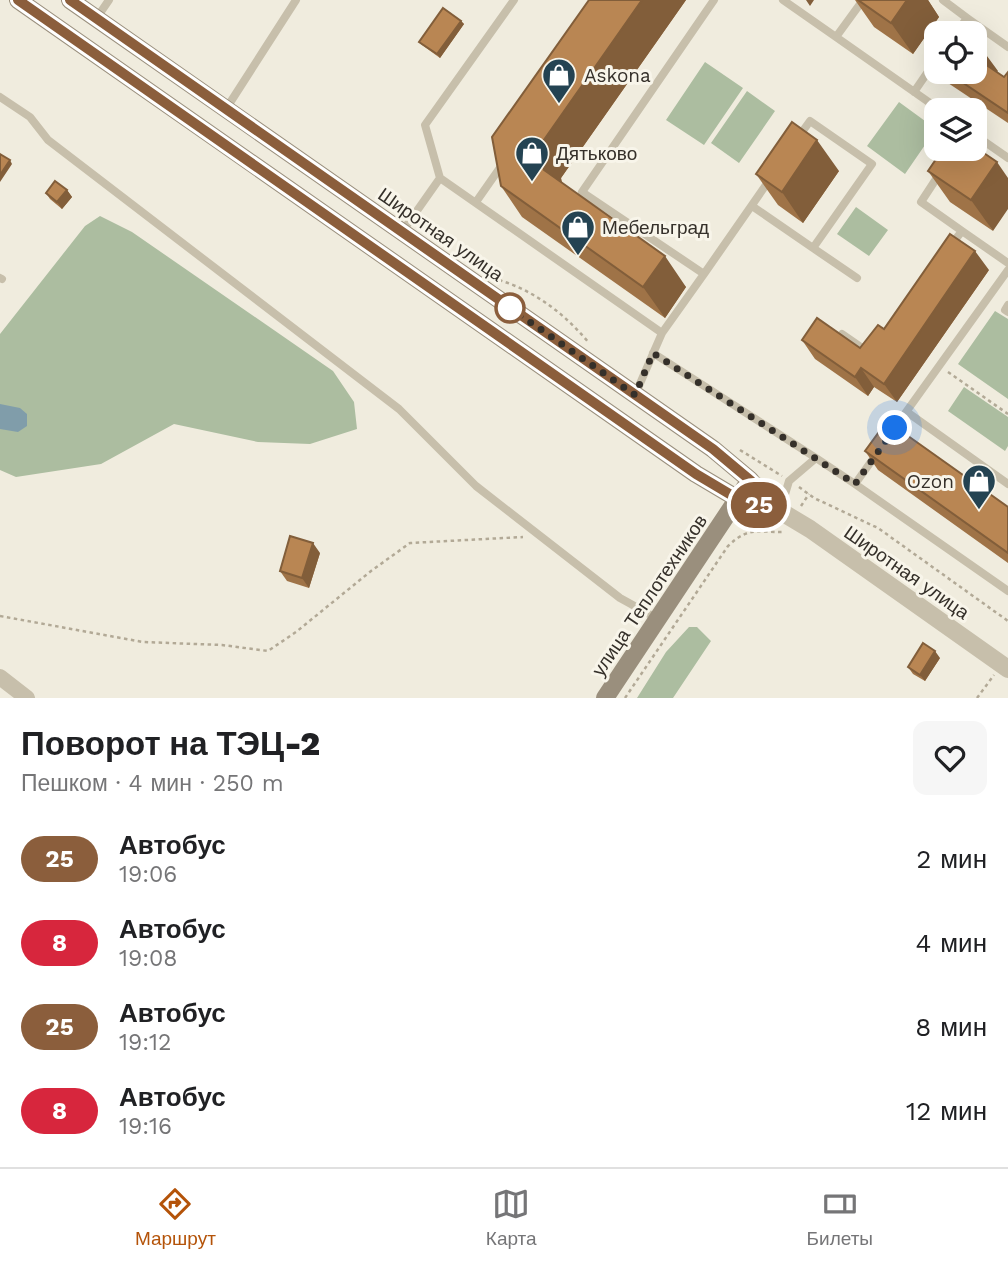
<!DOCTYPE html>
<html lang="ru">
<head>
<meta charset="utf-8">
<style>
  :root { --surface:#fff; --page:#f6f6f6; --text:#202124; --muted:#757577; --line:#e0e0e0; --accent:#b45309 }
  body { margin:0; font-family:"Work Sans",sans-serif; background:var(--page); color:var(--text); height:100vh; display:flex; flex-direction:column; font-size:26px; white-space:nowrap }
  * { box-sizing:border-box; margin:0 }
  p { font-size:23px; color:var(--muted) }
  .icon { flex:none; width:38px; height:38px; fill:none; stroke:currentColor; stroke-width:2; stroke-linecap:round; stroke-linejoin:round }
  .map { position:relative; height:698px; overflow:hidden }
  .side { display:flex; flex-direction:column; background:var(--surface); flex:1 }
  .side>* { flex:none }
  .badge { padding:0 14px; border-radius:23px; font-size:24px; line-height:46px }
  .controls { position:absolute; left:924px; top:21px; display:grid; gap:14px }
  .controls a { display:grid; place-items:center; width:63px; height:63px; border-radius:14px; background:var(--surface); box-shadow:0 7px 28px #0002; font-size:35px }
  .you { position:absolute; width:35px; height:35px; margin:-18px; border:5px solid #fff; border-radius:50%; background:#1a73e8; box-shadow:0 0 0 10px #1a73e833 }
  .map>.badge { position:absolute; translate:-50% -50%; box-shadow:0 0 0 4px #fff }
  .round { display:grid; place-items:center; flex:none; width:74px; height:74px; border-radius:14px; background:var(--page) }
  .summary { display:flex; align-items:center; justify-content:space-between; height:119px; padding:0 21px }
  h1 { font-size:33px; font-weight:800; line-height:52px }
  ul { padding:0; list-style:none }
  li { display:flex; align-items:center; gap:21px; height:84px; padding:0 21px }
  li div { flex:1 }
  li b { display:block; font-size:26px }
  li em { font-style:normal }
  li .badge { min-width:77px; font-weight:700; text-align:center }
  .tab-bar { display:flex; justify-content:space-around; align-items:center; height:98px; border-top:2px solid var(--line); background:var(--surface); font-size:19px; color:var(--muted) }
  .tab-bar a { display:grid; justify-items:center; gap:4px }
  .tab-bar .active { color:var(--accent) }
  .map>svg:first-child { display:block }
  .green { fill:#acbda0 }
  .water { fill:#809daa }
  .lines { fill:none; stroke-linecap:round; stroke-linejoin:round }
  .path { stroke:#b2a996; stroke-width:2.5; stroke-dasharray:3.5 3.5; stroke-linecap:butt }
  .service { stroke:#c7bfab; stroke-width:8 }
  .minor { stroke:#c7bfab; stroke-width:16 }
  .tertiary { stroke:#c7bfab; stroke-width:18 }
  .secondary { stroke:#9a8f7d; stroke-width:18 }
  .wall { fill:#9f7347 }
  .shaded-wall { fill:#825e3a }
  .building { fill:#b98653; stroke:#825e3a; stroke-width:2 }
  .line-casing { stroke:#fff; stroke-width:16 }
  .line { stroke:#8b5e3c; stroke-width:10 }
  .walk { stroke:#35302a; stroke-width:7; stroke-dasharray:0 12.6 }
  .stop-dot { fill:#fff; stroke:#8b5e3c; stroke-width:3.5 }
  .labels { text-anchor:middle; stroke-width:6; stroke-linejoin:round; paint-order:stroke }
  .poi-label { font-size:19px; fill:#35302a; stroke:#f8f5ea; text-anchor:start }
  .street-label { font-size:19px; fill:#35302a; stroke:#f8f5ea }
</style>
</head>
<body>
<div class="map">
<svg width="1008" height="698" viewBox="0 0 1008 698">
  <rect width="100%" height="100%" fill="#f0ecde"/>
  <path class="green" d="M705 62 743 88 704 145 666 120Z
    M747 91 775 111 739 163 711 143Z
    M899 102 936 129 905 174 867 146Z
    M856 207 888 230 869 256 837 234Z
    M100 216 132 232 333 371 354 402 357 429 310 444 258 442 174 424 101 464 16 477 0 470V334L85 226Z
    M995 311 1008 319V399L958 364Z
    M964 387 1008 417V446L1005 451 948 411Z
    M689 627H697L711 641 673 698H637L666 652Z"/>
  <path class="water" d="M0 404 20 408 27 414V426L18 432 0 429Z"/>
  <g class="lines">
    <path class="path" d="M499 280C535 291 565 314 589 343
      M948 372 1008 414
      M740 450 782 476
      M799 487 814 498 878 528 1008 621
      M801 506 809 494
      M0 616 143 642 222 645 268 651 296 632 371 571 410 543 523 537
      M625 698 728 546C750 525 760 533 784 532
      M977 698 994 675"/>
    <path class="service" d="M783 0 836 37
      M863 0 836 37 940 110
      M943 0 967 18
      M96 19 109 0
      M956 33 967 18 1008 47
      M914 92 936 60
      M0 97 30 117 48 140 399 409 476 486 620 598 658 619
      M226 109 296 0
      M975 135 1008 158
      M940 173 921 202 962 231
      M440 178 425 125 514 0
      M476 202 504 162
      M752 206 813 248 872 164 810 121 797 139
      M402 232 440 178 662 333 635 395
      M951 245 962 231 1008 263
      M813 248 857 278
      M704 274 770 179
      M0 278 2 279
      M1008 305 1005 310 1008 312
      M662 333 704 274 582 192 714 0
      M842 334 868 352
      M653 353 816 458
      M907 412 1008 484
      M891 433 1008 270
      M855 484 1008 591
      M780 511 789 481 816 458 855 484 878 452"/>
    <path class="minor" d="M0 677 27 698"/>
    <path class="tertiary" d="M750 480 780 511 810 529 1008 669
      M738 499 780 511"/>
    <path class="secondary" d="M18 0 696 474 738 499
      M70 0 713 449 750 480 605 698"/>
  </g>
  <path class="wall" d="M589 0H686L561 178 562 183 686 287 665 318 522 217 501 186Z
    M855 0H928L939 17 913 54 874 27Z
    M461 21 464 24 440 58 422 45 419 42Z
    M984 52 997 72 1004 77 1008 72V123L948 83 941 72H975Z
    M943 149 993 231 950 202 928 171Z
    M839 171 803 223 778 205 756 174Z
    M67 190 72 197 62 209 50 199 46 193Z
    M989 270 897 402 874 387 868 396 815 359 802 340 860 348 884 329Z
    M865 451 1008 507V563L878 470Z
    M320 553 309 588 287 581 280 571Z
    M940 658 925 681 913 674 908 667Z"/>
  <path class="shaded-wall" d="M642 0H686L561 178 565 201 544 170 539 147Z
    M806 0H814L810 6Z
    M907 0H928L939 17 913 54 891 23Z
    M461 21 464 24 440 58 437 54Z
    M984 52 998 71 992 79 979 60Z
    M817 140 839 171 803 223 782 192Z
    M10 160 12 164 0 182V175Z
    M997 162 1008 178V209L993 231 971 200Z
    M67 190 72 197 62 209 57 202Z
    M975 251 989 270 897 402 884 384Z
    M665 256 686 287 665 318 643 287Z
    M861 368 874 387 868 396 855 377Z
    M313 543 320 553 309 588 302 578Z
    M935 651 940 658 925 681 920 675Z"/>
  <path class="building" d="M589 0H642L539 147 544 170 665 256 643 287 501 186 492 137Z
    M858 0H907L891 23Z
    M443 8 461 21 437 54 419 42Z
    M975 46 984 52 979 60 1004 77 1008 72V113L947 72H975Z
    M792 122 817 140 782 192 756 174Z
    M975 147 997 162 971 200 928 171 943 149H975Z
    M0 154 10 160 0 175Z
    M55 181 67 190 57 202 46 193Z
    M950 234 975 251 884 384 861 368 855 377 802 340 817 318 860 348 878 325 884 329Z
    M887 421 1008 507V553L865 451Z
    M290 536 313 543 302 578 280 571Z
    M923 643 935 651 920 675 908 667Z"/>
  <g class="lines">
    <g class="line-casing">
      <path id="line" d="M18 0 696 474 738 499 780 511 750 480 713 449 70 0"/>
    </g>
    <use href="#line" class="line"/>
    <path class="walk" d="M510 308 635 395 653 353 855 484 895 428"/>
  </g>
  <defs>
    <g id="shop-pin" transform="scale(1.75)"><path d="M0 17L-7.5 6A9.5 9.5 0 1 1 7.5 6Z" fill="#244352" stroke="#f8f5ea"/><path d="M-5-2.5h2.3a2.7 3.5 0 0 1 5.4 0H5L5.5 6h-11ZM-1.5-2.5h3a1.5 2.3 0 0 0-3 0Z" fill="#fff"/></g>
  </defs>
  <g fill-rule="evenodd">
    <use href="#shop-pin" x="559" y="75"/>
    <use href="#shop-pin" x="532" y="153"/>
    <use href="#shop-pin" x="578" y="227"/>
    <use href="#shop-pin" x="979" y="481"/>
  </g>
  <circle class="stop-dot" cx="510" cy="308" r="14"/>
  <g class="labels">
    <g class="poi-label">
      <text x="584" y="82">Askona</text>
      <text x="556" y="160">Дятьково</text>
      <text x="602" y="234">Мебельград</text>
      <text x="954" y="488" text-anchor="end">Ozon</text>
    </g>
    <g class="street-label">
      <text transform="translate(441 234) rotate(35)" y="7">Широтная улица</text>
      <text transform="translate(907 572) rotate(35)" y="7">Широтная улица</text>
      <text transform="translate(649 595) rotate(-56)" y="7">улица Теплотехников</text>
    </g>
  </g>
</svg>
<div class="controls">
<a><svg class="icon" aria-label="locate" viewBox="0 0 24 24"><circle cx="12" cy="12" r="6"/><path d="M12 2v4M12 18v4M2 12h4M18 12h4"/></svg></a>
<a><svg class="icon" aria-label="layers" viewBox="0 0 24 24"><path d="M12 4l9 5-9 5-9-5zM3 14l9 5 9-5"/></svg></a>
</div>
<div class="you" style="left:895px;top:428px"></div>
<b class="badge" style="left:759px;top:505px;background:#8b5e3c;color:#fff">25</b>
</div>
<section class="side">
<div class="summary"><div><h1>Поворот на ТЭЦ-2</h1><p>Пешком · 4 мин · 250 m</p></div><a class="round"><svg class="icon" aria-label="heart" viewBox="0 0 24 24"><path d="M12 20l-8-8c-3-5 5-10 8-4 3-6 11-1 8 4z"/></svg></a></div>
<ul>
<li><span class="badge" style="background:#8b5e3c;color:#fff">25</span><div><b>Автобус</b><p>19:06</p></div><em>2 мин</em></li>
<li><span class="badge" style="background:#d7263d;color:#fff">8</span><div><b>Автобус</b><p>19:08</p></div><em>4 мин</em></li>
<li><span class="badge" style="background:#8b5e3c;color:#fff">25</span><div><b>Автобус</b><p>19:12</p></div><em>8 мин</em></li>
<li><span class="badge" style="background:#d7263d;color:#fff">8</span><div><b>Автобус</b><p>19:16</p></div><em>12 мин</em></li>
</ul>
</section>
<nav class="tab-bar">
<a class="active"><svg class="icon" aria-label="directions" viewBox="0 0 24 24"><path d="M12 3l9 9-9 9-9-9zM9 14v-3h6M13 9l2 2-2 2"/></svg>Маршрут</a>
<a><svg class="icon" aria-label="map" viewBox="0 0 24 24"><path d="M3 6l6-2 6 2 6-2v14l-6 2-6-2-6 2zM9 4v14M15 6v14"/></svg>Карта</a>
<a><svg class="icon" aria-label="tickets" viewBox="0 0 24 24"><path d="M3 7h18v10H3zM15 7v10"/></svg>Билеты</a>
</nav>
</body>
</html>
